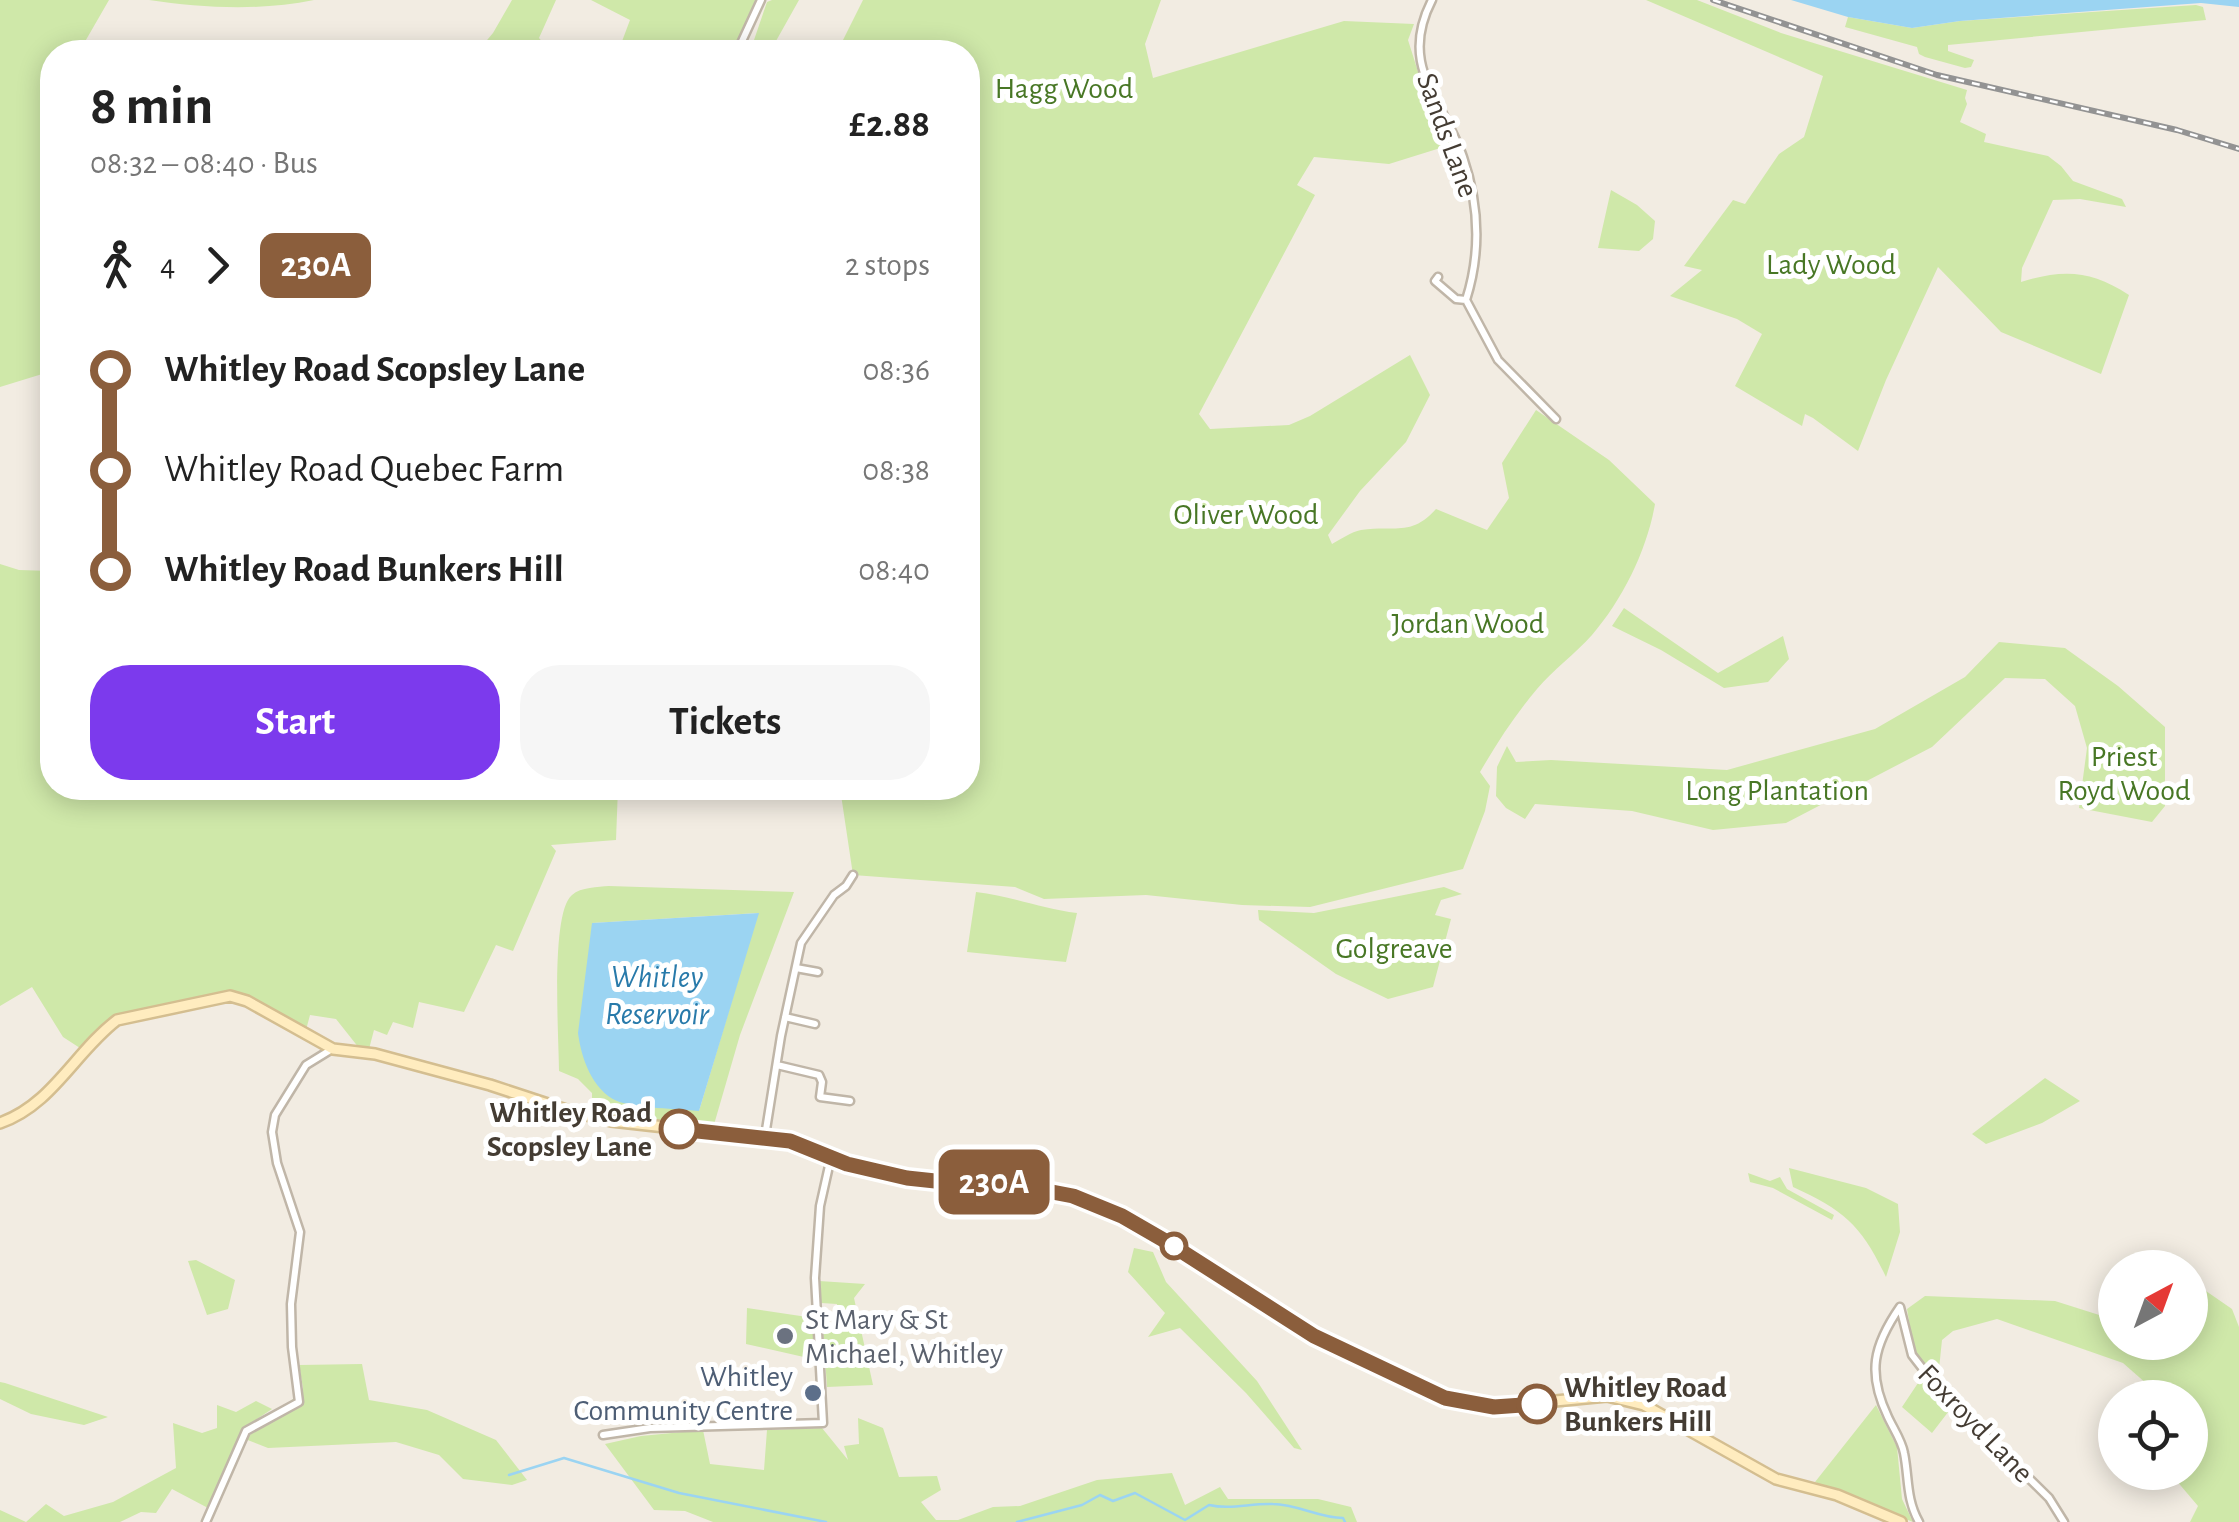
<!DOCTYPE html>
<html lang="en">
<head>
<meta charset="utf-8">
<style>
  :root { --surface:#fff; --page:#f6f6f6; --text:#222; --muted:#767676; --accent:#7c3aed }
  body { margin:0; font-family:"Alegreya Sans",sans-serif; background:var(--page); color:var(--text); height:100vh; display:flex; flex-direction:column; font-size:38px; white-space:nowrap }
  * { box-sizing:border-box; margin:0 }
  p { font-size:32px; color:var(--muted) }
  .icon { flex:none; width:55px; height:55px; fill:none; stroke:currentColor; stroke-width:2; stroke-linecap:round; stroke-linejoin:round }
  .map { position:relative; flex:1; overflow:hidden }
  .details { position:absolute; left:40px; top:40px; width:940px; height:760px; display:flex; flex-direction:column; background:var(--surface); border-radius:40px; box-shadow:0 5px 25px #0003 }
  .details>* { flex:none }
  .badge { padding:0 20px; border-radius:15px; font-size:35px; line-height:65px }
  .needle { width:65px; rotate:41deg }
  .buttons { position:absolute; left:2098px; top:1250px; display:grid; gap:20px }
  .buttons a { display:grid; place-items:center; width:110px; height:110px; border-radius:50%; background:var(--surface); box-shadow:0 5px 25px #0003; font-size:50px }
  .map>.badge { position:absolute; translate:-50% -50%; box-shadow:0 0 0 5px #fff }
  .legs { display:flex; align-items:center; gap:15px; height:110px; padding:0 50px; font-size:32px }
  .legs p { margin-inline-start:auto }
  .head { display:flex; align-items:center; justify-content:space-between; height:170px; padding:0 50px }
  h1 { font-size:55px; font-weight:700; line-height:75px }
  .cta { display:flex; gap:20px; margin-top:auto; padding:20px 50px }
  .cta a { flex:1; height:115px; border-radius:40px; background:var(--accent); color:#fff; font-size:40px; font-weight:700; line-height:115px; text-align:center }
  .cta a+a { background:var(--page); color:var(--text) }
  ul { padding:0 50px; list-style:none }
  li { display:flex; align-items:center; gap:35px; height:100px; font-size:38px }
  li i { display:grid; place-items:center; width:15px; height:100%; margin:0 12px; background:currentColor }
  li i::after { content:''; width:25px; height:25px; margin:-12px; border:8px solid; border-radius:50%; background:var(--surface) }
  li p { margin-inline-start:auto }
  li:first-child i { background:linear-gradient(#0000 50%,currentColor 0) }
  li:last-child i { background:linear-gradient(currentColor 50%,#0000 0) }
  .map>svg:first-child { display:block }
  .green { fill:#cfe8a9; fill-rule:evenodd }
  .water { fill:#9bd4f2 }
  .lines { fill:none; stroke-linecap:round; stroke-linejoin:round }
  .stream { stroke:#9bd4f2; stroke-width:2.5 }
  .street-casing { stroke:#c0b6a8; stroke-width:11 }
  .secondary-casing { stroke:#d4be90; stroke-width:14 }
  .street { stroke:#fff; stroke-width:6 }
  .secondary { stroke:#ffecbf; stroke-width:9 }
  .rail-casing { stroke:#939393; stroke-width:6 }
  .rail { stroke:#fff; stroke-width:2.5; stroke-dasharray:8; stroke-linecap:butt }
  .line-1-casing { stroke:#fff; stroke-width:22 }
  .line-1 { stroke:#8b5e3c; stroke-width:15 }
  .stop-1-dot { fill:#fff; stroke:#8b5e3c; stroke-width:5 }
  .worship-dot { fill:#6b7280; stroke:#fff; stroke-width:4 }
  .service-dot { fill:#5c6f8a; stroke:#fff; stroke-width:4 }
  .labels { text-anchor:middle; stroke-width:10; stroke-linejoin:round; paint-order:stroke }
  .park-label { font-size:30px; fill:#487725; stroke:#fff }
  .street-label { font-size:30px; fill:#443c33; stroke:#fff }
  .stop-label { font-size:30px; font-weight:bold; fill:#443c33; stroke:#fff; text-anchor:end }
  .worship-label { font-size:30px; fill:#5b616d; stroke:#fff; text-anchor:start }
  .service-label { font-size:30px; fill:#4e5e75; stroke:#fff; text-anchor:end }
  .water-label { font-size:32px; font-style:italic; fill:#287aaa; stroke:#fff }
</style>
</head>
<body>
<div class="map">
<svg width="2239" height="1522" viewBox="0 0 2239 1522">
  <rect width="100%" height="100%" fill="#f2ece2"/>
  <path class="green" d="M0 0H109L79 52H52V371L0 387Z
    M149 0H314C260 11 203 8 149 0Z
    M512 0H556L539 38 547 47 545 52H477L493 33Z
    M591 0H756C750 14 746 32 738 45 728 58 676 54 661 49L658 52H618L630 20Z
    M772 0H799L776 41 754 40 767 2Z
    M863 0H1161L1145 44 1153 78 1344 21 1414 24 1408 40 1426 97 1450 145 1389 164 1314 157 1297 185 1315 195 1199 414 1210 429 1289 425 1310 416 1410 355 1430 395 1406 442 1360 491 1328 535 1332 544C1341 539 1351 532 1361 530 1394 525 1411 537 1436 509L1487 530 1509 498 1502 463 1536 410 1609 460 1655 504C1647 550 1623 599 1592 635 1575 654 1553 670 1537 689 1515 715 1497 743 1480 772L1490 786 1485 811 1463 869 1310 907 1242 905 1146 895 1044 899 1015 887 853 875 840 788H968V52H837Z
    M1646 0H1697L1781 33 1967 90 1965 98 1967 104 1960 122 1986 134 1984 142 2048 156 2061 166 2073 181 2122 199 2126 207 2080 199 2053 200 2022 268 2021 282C2063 269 2091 270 2129 295L2101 374 2001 332 1938 267 1886 380 1858 451 1813 418 1805 414 1802 426 1735 386 1762 334 1737 319 1670 296 1702 270 1684 266 1733 200 1745 204 1779 154 1804 137 1823 76Z
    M2196 5 2203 7 2206 20 1948 45V51L1974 60 1971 67 1965 68 1925 57 1919 54 1917 47 1845 27 1848 17 1912 28 1960 21Z
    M1611 190 1637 205 1655 221 1653 239 1639 251 1598 248Z
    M0 564 19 570 52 571V788H618L616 840 551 845 556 851 513 951 496 945 464 1012 419 1002 413 1028 393 1022 387 1035 374 1030 369 1049 359 1048 336 1019 310 1015 306 1030 242 994 229 991 113 1017 83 1050 63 1037 32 987 0 1006Z
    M1624 608 1718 673 1783 636 1789 659 1768 682 1724 688 1661 650 1612 626Z
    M1999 642 2065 648 2118 686 2165 727V806L2152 822 2079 808 2087 748 2075 706 2045 679 2005 678 1932 747 1786 823 1713 830 1632 811 1535 804 1525 819 1506 808 1496 796 1497 767 1507 746 1516 762 1551 760 1727 770 1875 729 1965 677Z
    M609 886 794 892 740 1035 713 1128 592 1112V1093L578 1079 559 1071C559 1039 550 913 572 895 581 887 598 887 609 886ZM758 913 699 1111 592 923Z
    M1444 887 1462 894 1441 900 1435 915 1451 919 1433 987 1388 999 1336 974 1259 920 1258 910 1314 913Z
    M976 892C1011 896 1042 909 1077 913L1066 962 967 952Z
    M2045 1078 2080 1101 2042 1123 1986 1144 1972 1134Z
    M1789 1168 1866 1188 1898 1204 1900 1232 1886 1277C1861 1225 1845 1211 1793 1187Z
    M1748 1173 1770 1181 1780 1177 1787 1189 1834 1215 1832 1220 1773 1188 1750 1182Z
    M1134 1248 1153 1252 1166 1282 1257 1381 1302 1450 1294 1448 1246 1393 1180 1328 1148 1337 1165 1313 1128 1272Z
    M196 1260 235 1280 228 1309 207 1315 188 1261Z
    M2190 1280 2232 1309 2239 1327V1522H2190L2198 1506 2170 1473 2190 1472V1398L2155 1397 2156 1392 2123 1363 1997 1319 1953 1331 1942 1340 1939 1369 1942 1386 1914 1351 1907 1309 1925 1296 2055 1301 2115 1320V1342H2190Z
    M819 1281 865 1284 854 1298 873 1385 827 1387 823 1329H838L837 1304 821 1303Z
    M747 1308 814 1318 817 1360 746 1344Z
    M362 1364 369 1400 427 1410 496 1440 527 1480 512 1485 463 1479 439 1455 396 1442 268 1448 245 1439 300 1393 303 1388 299 1365Z
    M1920 1380 1952 1407 1932 1433 1902 1407Z
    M0 1382 5 1383 108 1417 84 1425 31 1414 0 1399Z
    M256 1401 272 1409 242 1429 208 1508 172 1489 156 1513 141 1512 120 1522H0V1510L26 1522 46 1504 64 1516 113 1502 176 1468 173 1423 202 1433 217 1428V1405L236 1412Z
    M1876 1405 1897 1447 1902 1499 1913 1522 1815 1482Z
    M858 1418 883 1428 899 1477 937 1476 941 1490 921 1502 936 1520H958L993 1507 1020 1506 1097 1480 1172 1473 1185 1505 1220 1487 1228 1499H1318L1351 1507 1357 1522H713L685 1511 654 1510 605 1444 641 1436 703 1430 710 1464 764 1470 767 1430 822 1428 848 1460 844 1446 859 1444Z"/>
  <path class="water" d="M1791 0H2239V7L2201 3 1960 21 1912 28 1848 17Z
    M759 913 699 1111C680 1109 633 1108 617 1101 592 1090 581 1057 578 1033L592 923Z"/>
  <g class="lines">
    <path class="stream" d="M509 1475 564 1458 679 1493 826 1522
      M1017 1522 1082 1505 1100 1495 1113 1501 1135 1493 1185 1520 1209 1505C1231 1510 1250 1503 1273 1504 1297 1504 1319 1518 1343 1518L1345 1522"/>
    <g class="street-casing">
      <path id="street" d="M1432 0C1398 66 1442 98 1463 157 1479 204 1481 253 1466 300L1498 360 1556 419
        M737 52 761 0
        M1438 277 1435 281 1456 299 1466 300
        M796 968 818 972
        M785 1017 815 1024
        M777 1065 819 1075 822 1082 820 1097 850 1101
        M765 1136 781 1036 801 943 834 895 846 886 853 875
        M603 1435 650 1428 823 1423 815 1278 820 1206 831 1157
        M206 1522 246 1431 299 1402 292 1347 291 1304 300 1232 277 1163 272 1132 275 1115 306 1065 332 1049
        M1919 1522C1906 1499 1909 1478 1904 1453 1902 1441 1893 1428 1888 1417 1867 1373 1873 1346 1900 1307L1912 1355 1940 1391 2049 1498 2064 1522"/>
    </g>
    <g class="secondary-casing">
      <path id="secondary" d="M0 1123C52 1105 75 1052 117 1020L230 996 247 1001 333 1049 375 1054 490 1085 566 1110 611 1121 790 1141 847 1164 907 1178 954 1183 999 1182 1073 1197 1122 1216 1167 1241 1313 1335 1445 1397 1494 1407 1607 1396 1644 1405 1776 1479 1837 1495 1901 1522"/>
    </g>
    <use href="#street" class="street"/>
    <use href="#secondary" class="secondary"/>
    <g class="rail-casing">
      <path id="rail" d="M1713 0 1937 75 2177 130 2239 149"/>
    </g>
    <use href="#rail" class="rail"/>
  </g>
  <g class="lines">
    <g class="line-1-casing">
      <path id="line-1" d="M679 1129 790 1141 847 1164 907 1178 954 1183 999 1182 1073 1196 1122 1216 1167 1242 1314 1336 1445 1398 1494 1407 1537 1404"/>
    </g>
    <use href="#line-1" class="line-1"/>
  </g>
  <g class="stop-1-dot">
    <circle cx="679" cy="1129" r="18"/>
    <circle cx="1174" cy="1246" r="12"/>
    <circle cx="1537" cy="1404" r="18"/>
  </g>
  <circle class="worship-dot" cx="785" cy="1336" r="10"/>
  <circle class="service-dot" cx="813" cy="1393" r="10"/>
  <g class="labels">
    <g class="park-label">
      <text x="1064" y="98">Hagg Wood</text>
      <text x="1831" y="274">Lady Wood</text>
      <text x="1246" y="524">Oliver Wood</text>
      <text x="1468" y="633">Jordan Wood</text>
      <text x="2124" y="766">Priest<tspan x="2124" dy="34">Royd Wood</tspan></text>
      <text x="1777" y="800">Long Plantation</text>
      <text x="1394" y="958">Golgreave</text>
    </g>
    <g class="street-label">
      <text transform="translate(1448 135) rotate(70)" y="10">Sands Lane</text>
      <text transform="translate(1976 1423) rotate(46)" y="10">Foxroyd Lane</text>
    </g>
    <g class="stop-label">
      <text x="652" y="1122">Whitley Road<tspan x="652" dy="34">Scopsley Lane</tspan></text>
      <text x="1564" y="1397" text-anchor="start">Whitley Road<tspan x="1564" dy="34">Bunkers Hill</tspan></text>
    </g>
    <g class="worship-label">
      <text x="805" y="1329">St Mary &amp; St<tspan x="805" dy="34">Michael, Whitley</tspan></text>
    </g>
    <g class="service-label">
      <text x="793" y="1386">Whitley<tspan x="793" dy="34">Community Centre</tspan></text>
    </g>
    <g class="water-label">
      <text x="657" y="987">Whitley<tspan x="657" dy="37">Reservoir</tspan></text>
    </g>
  </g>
</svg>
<div class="buttons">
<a><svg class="needle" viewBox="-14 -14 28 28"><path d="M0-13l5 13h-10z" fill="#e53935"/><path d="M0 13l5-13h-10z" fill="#767676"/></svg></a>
<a><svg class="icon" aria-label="locate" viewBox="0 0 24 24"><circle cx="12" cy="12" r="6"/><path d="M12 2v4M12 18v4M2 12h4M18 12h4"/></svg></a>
</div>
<b class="badge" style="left:994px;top:1182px;background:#8b5e3c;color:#fff">230A</b>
<section class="details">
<div class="head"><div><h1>8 min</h1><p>08:32 – 08:40 · Bus</p></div><b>£2.88</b></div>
<div class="legs"><svg class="icon" aria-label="walk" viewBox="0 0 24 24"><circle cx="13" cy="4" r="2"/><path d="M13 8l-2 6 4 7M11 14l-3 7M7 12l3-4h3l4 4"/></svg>4<svg class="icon" aria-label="forward" viewBox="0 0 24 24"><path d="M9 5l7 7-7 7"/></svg><b class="badge" style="background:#8b5e3c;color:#fff">230A</b><p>2 stops</p></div>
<ul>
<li><i style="color:#8b5e3c"></i><b>Whitley Road Scopsley Lane</b><p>08:36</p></li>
<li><i style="color:#8b5e3c"></i><span>Whitley Road Quebec Farm</span><p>08:38</p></li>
<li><i style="color:#8b5e3c"></i><b>Whitley Road Bunkers Hill</b><p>08:40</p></li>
</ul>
<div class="cta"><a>Start</a><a>Tickets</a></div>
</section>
</div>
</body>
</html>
